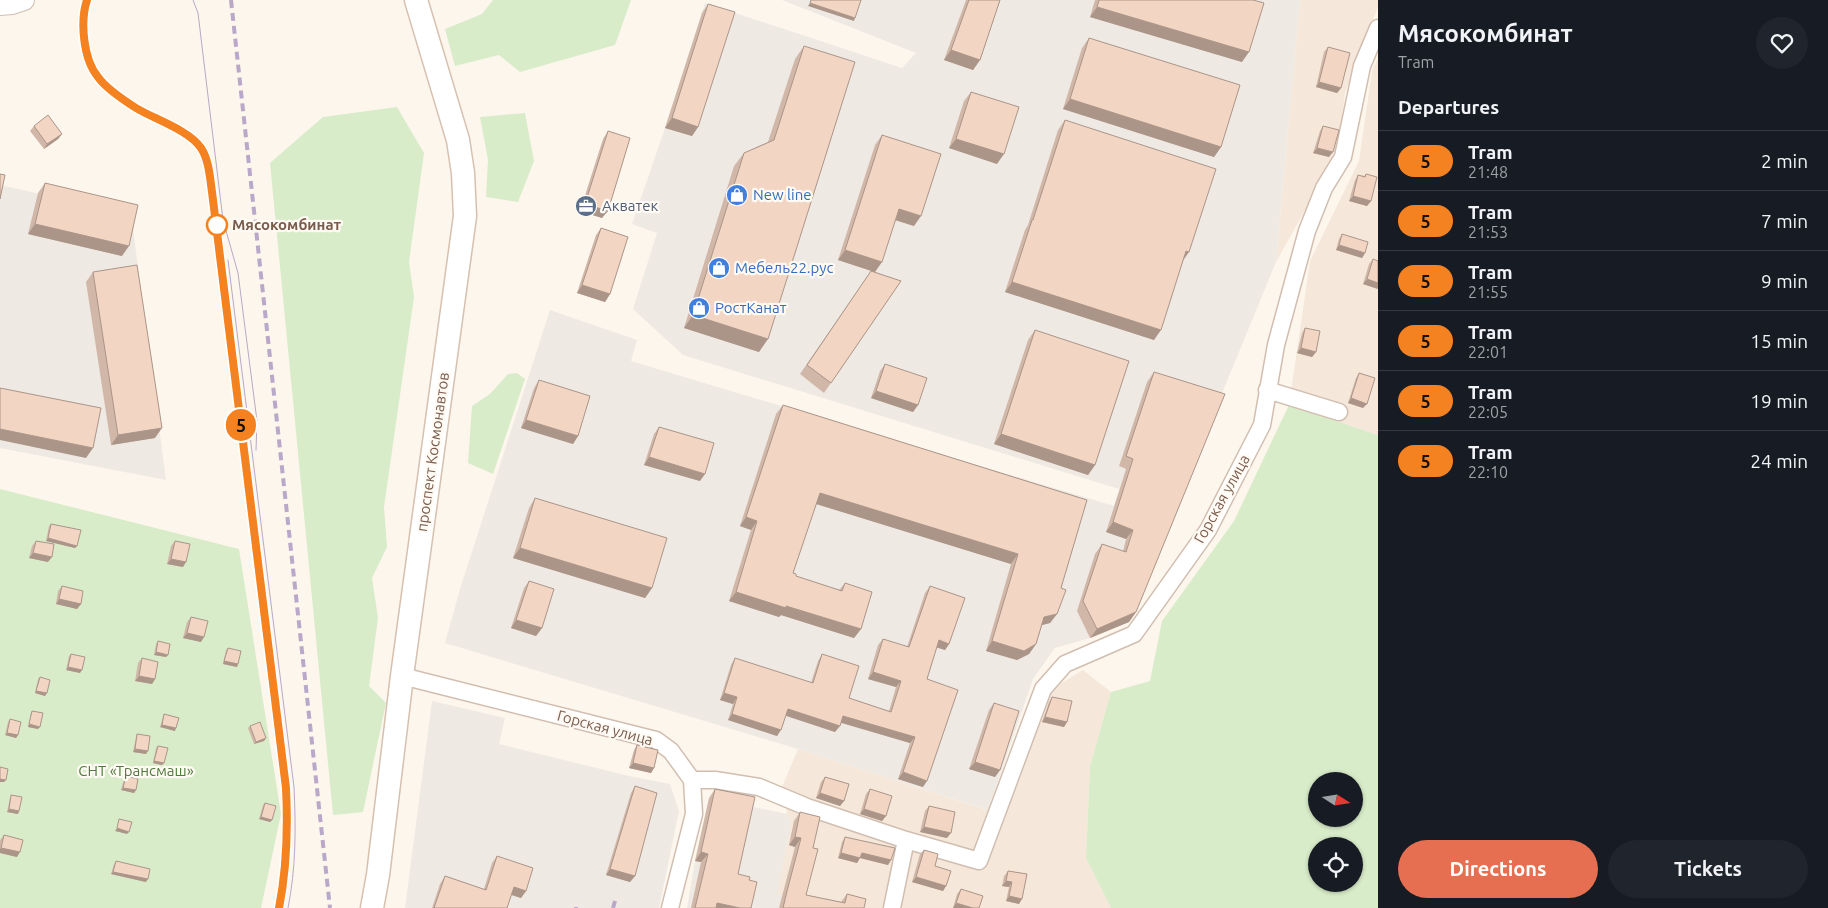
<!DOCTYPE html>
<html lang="en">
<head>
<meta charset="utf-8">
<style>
  :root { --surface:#171b24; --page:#20242c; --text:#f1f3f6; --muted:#9ea1a6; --line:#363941; --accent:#e76f51 }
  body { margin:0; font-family:Ubuntu,sans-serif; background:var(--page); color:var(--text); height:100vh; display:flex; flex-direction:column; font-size:19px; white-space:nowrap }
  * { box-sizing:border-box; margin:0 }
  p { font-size:16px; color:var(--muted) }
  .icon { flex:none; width:28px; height:28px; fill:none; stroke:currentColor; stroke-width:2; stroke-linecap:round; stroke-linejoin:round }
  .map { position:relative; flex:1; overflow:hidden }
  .panel { display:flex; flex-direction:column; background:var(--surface); width:450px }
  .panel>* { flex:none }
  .badge { padding:0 10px; border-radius:16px; font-size:18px; line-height:32px }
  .needle { width:32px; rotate:102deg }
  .tools { position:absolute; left:1308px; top:772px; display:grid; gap:10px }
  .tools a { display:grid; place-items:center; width:55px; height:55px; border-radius:50%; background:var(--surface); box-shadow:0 1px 4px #0004; font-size:25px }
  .map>.badge { position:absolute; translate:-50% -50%; box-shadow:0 0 0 2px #fff }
  h2 { padding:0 20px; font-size:19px; line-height:45px }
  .round { display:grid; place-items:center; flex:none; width:52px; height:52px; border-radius:26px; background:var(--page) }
  .summary { display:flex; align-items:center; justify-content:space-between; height:85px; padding:0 20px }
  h1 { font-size:24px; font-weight:700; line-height:38px }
  .button { display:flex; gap:10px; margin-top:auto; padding:10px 20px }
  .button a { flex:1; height:58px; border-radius:30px; background:var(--accent); color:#fff; font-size:20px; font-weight:700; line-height:58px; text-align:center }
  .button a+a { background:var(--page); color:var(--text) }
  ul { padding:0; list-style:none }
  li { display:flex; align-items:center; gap:15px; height:60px; padding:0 20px; border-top:1px solid var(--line) }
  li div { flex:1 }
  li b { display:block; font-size:19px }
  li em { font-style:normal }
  li .badge { min-width:55px; font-weight:700; text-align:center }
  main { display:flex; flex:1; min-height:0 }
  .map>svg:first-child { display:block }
  .residential { fill:#f5e8da }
  .industrial { fill:#efe9e4 }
  .green { fill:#d8ecc9; fill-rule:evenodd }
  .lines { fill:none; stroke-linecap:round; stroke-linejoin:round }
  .minor-casing { stroke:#d1beb0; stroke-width:19 }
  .tertiary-casing { stroke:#d1beb0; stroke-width:22 }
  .secondary-casing { stroke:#d6c0b0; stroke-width:25 }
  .minor { stroke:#fff; stroke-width:16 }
  .tertiary { stroke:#fff; stroke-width:20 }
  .secondary { stroke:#fff; stroke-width:22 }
  .tram { stroke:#b9a8c9; stroke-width:1 }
  .rail { stroke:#b9a8c9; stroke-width:4; stroke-dasharray:8 5; stroke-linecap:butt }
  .wall { fill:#d1b7a8 }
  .shaded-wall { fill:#aa9588 }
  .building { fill:#f3d5c3; stroke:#aa9588 }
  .line-casing { stroke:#fff; stroke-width:11 }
  .line { stroke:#f58220; stroke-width:8 }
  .stop-dot { fill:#fff; stroke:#f58220; stroke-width:2.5 }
  .labels { text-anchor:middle; stroke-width:4.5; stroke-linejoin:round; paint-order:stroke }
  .shop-label { font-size:15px; fill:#366cbe; stroke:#fffaf3; text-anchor:start }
  .service-label { font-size:15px; fill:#4e5e75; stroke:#fffaf3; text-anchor:start }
  .stop-label { font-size:15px; font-weight:bold; fill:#7a5c4d; stroke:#fffaf3; text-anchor:start }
  .street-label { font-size:15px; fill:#7a5c4d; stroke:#fffaf3 }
  .park-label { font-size:15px; fill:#537a41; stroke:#fffaf3 }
</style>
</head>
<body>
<main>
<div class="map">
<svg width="1378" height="908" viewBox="0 0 1378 908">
  <rect width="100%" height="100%" fill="#fdf6ec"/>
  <path class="residential" d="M1300 0H1378V7L1345 93 1338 152 1276 262Z
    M1378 58V435L1289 405 1310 261 1359 161 1372 71Z
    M1083 670 1111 692 1090 766 1086 858 1111 908H833L776 894 791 824 787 814 782 787 798 749 987 810 1005 809 1048 691Z"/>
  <path class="industrial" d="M782 0H1300L1276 262 1218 403 1147 382 1119 466 1126 469 1119 489 683 355 633 309 657 233 632 224 665 128 705 3 902 68 916 53Z
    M0 185 131 214 166 480 0 448Z
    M550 310 637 340 631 361 1114 506 1106 532 1126 539 1119 562 1077 611 1090 638 1055 648 1033 679 988 810 798 749 445 643 460 589Z
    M432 701 505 718 499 744 629 776 670 784 679 811 659 908H405Z
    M709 798 787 814 791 824 777 894 833 908H687L695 861Z"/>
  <path class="green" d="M493 0H631L615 45 520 72 499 55 455 66 445 29 482 14Z
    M397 107 424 153 409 262 414 297 384 507 387 547 372 578 378 618 369 686 386 703 363 812 333 815 270 163 323 117Z
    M525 113 534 161 518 202 486 197 488 160 480 117Z
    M517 373 525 379 493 474 468 463 472 406 490 394 508 374Z
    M1289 405 1378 435V908H1111L1086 858 1090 766 1111 692 1150 681 1162 621 1234 521ZM1316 781H1354V819H1316ZM1316 846H1354V884H1316Z
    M0 489 239 549 281 814 261 908H0Z"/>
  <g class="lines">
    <g class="minor-casing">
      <path id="minor" d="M1267 390 1339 412
        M402 676 656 740 671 751 692 780
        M692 780H715L759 787 807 807 906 840 979 861 1043 689 1065 664 1134 634 1208 530 1262 425 1276 345 1307 231 1324 188 1343 157 1362 66 1378 28
        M670 908 694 814 692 780
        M892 908 906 840"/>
    </g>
    <g class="tertiary-casing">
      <path id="tertiary" d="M0 5 12 4 24 0"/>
    </g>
    <g class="secondary-casing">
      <path id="secondary" d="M372 908 378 875 402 676 465 216 463 173 458 140 416 0"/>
    </g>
    <use href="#minor" class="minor"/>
    <use href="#tertiary" class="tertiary"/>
    <use href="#secondary" class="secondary"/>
    <path class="tram" d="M87 0C80 21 83 59 98 77 109 91 137 108 153 117 167 124 192 135 201 148 209 160 210 178 212 192L286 788C288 829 288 868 279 908
      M193 0 198 13 223 220
      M223 220 238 273 257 421 256 450
      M228 260 294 787C296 829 296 868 288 908"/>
    <path class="rail" d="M231 0 330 908
      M576 908V907
      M613 908 615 901"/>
  </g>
  <path class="wall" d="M966 0H1000L980 60 973 70 944 60Z
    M1095 0H1253L1242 62 1090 17Z
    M708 4 698 127 692 136 665 128 702 13Z
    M1089 38 1221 147 1214 157 1063 109 1082 48Z
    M804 46 759 352 684 328 734 166 744 153 768 142 795 59Z
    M1328 47 1341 88 1337 93 1316 87 1324 52Z
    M971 92 997 164 949 148 964 101Z
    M1065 120 1183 261 1154 340 1005 292 1025 230 1028 225 1058 130Z
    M34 126 62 134 58 139 44 149 30 131Z
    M1323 126 1329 157 1313 153 1320 131Z
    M608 131 602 218 580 211 603 139Z
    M882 135 914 226 895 220 875 272 901 281 824 393 800 374 871 271 838 260 875 145Z
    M1366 174 1371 201 1367 206 1349 201 1355 180 1358 175 1364 176Z
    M45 183 122 256 28 234 38 193Z
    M601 228 610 294 605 302 577 293 596 235Z
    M1342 234 1365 253 1362 258 1336 250 1339 239Z
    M1373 259 1378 289 1363 284 1369 264Z
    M93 272 155 438 111 445 86 282Z
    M1305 328 1316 352 1312 357 1297 353 1302 333Z
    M1035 330 1095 465 1088 475 994 444 1028 340Z
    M885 364 918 405 913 412 871 398 880 371Z
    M1154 372 1136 612 1129 622 1090 638 1077 611 1095 554 1102 544 1123 551 1126 539 1106 532 1126 469 1119 466 1147 382Z
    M1359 373 1363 408 1348 403 1356 378Z
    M539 380 578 436 573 444 521 428 534 388Z
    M783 405 1087 500 1061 588 1057 614 1050 623 1042 625 1036 644 1029 654 1017 660 986 651 1011 564 816 504 793 573 796 576 839 590 845 583 861 629 854 638 781 615 779 617 729 601 751 530 740 526 776 414Z
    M659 427 700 481 644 465 654 434Z
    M535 498 652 588 645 598 513 558 529 508Z
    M51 524 77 546 75 548 46 541 49 526Z
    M36 541 48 562 29 558 32 546Z
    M175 541 183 567 167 564 171 546Z
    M529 581 542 628 536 636 511 628 524 588Z
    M62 586 81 604 77 609 56 604 58 591Z
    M930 586 949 644 945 650 937 647 927 679 923 787 898 779 910 743 841 723 835 732 786 716 777 736 728 720 733 704 720 700 731 665 735 658 811 683 818 661 822 654 849 698 889 711 896 687 868 679 878 645 883 639 907 647 925 593Z
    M191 617 201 642 183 638 187 622Z
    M158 641 168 655 166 657 154 655 156 644Z
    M228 648 237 667 223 664 226 650Z
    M71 654 80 673 66 670 69 656Z
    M142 658 155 679 152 684 135 681 138 663Z
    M40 677 47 693 45 696 35 693 38 679Z
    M1052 697 1067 722 1064 727 1042 722 1049 702Z
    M994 703 1000 770 995 777 969 769 989 710Z
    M32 711 38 729 28 727 31 713Z
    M164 714 175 731 160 727 163 717Z
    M10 719 18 735 16 738 5 735 8 722Z
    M250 726 266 738 264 741 254 744 248 728Z
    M137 734 146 754 133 752 136 737Z
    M637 745 654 768 651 773 629 768 634 750Z
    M158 746 164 763 162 765 153 763 156 748Z
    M126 776 136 790 134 793 121 790 124 779Z
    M825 777 844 801 840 806 816 798 821 782Z
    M635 786V876L630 882 606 875 631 793Z
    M715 789 738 874 749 880 751 908H691L701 862 695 861 709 798Z
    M870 789 886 816 882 821 860 814 866 794Z
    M11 795 19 811 18 814 7 812 10 798Z
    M265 803 272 820 270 822 259 819 263 805Z
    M929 806 947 838 920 832 925 811Z
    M800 812 813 848 806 895 841 902 847 894 864 908H779L795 847 789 845 794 821Z
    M4 835 17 857 0 853V840Z
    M845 837 891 860 888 865 860 858 857 863 838 858 842 842Z
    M924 850 935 866 946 886 943 891 912 882 920 854Z
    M497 856 526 891 521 898 511 895 507 908H432L440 884 445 876 484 889 492 863Z
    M116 861 146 882 111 874 114 864Z
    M1008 871 1027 874 1019 904 1006 901 1009 887 1002 886 1004 876Z
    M961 889 979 908H953L957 894Z"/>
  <path class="shaded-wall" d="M810 3 855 18 854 21 808 6Z
    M1097 7 1249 52 1242 62 1090 17Z
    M951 50 980 60 973 70 944 60Z
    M1319 82 1341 88 1337 93 1316 87Z
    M1070 99 1221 147 1214 157 1063 109Z
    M672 118 698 127 692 136 665 128Z
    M62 134 58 139 44 149 47 144Z
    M956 139 1004 154 997 164 949 148Z
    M1317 148 1333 152 1329 157 1313 153Z
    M1353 196 1371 201 1367 206 1349 201Z
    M585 204 608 211 602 218 580 211Z
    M899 209 921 216 914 226 892 219Z
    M35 224 129 246 122 256 28 234Z
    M1339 245 1365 253 1362 258 1336 250Z
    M845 250 882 262 875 272 838 260Z
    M1186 251 1189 252 1182 262Z
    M1367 279 1378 283V289L1363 284Z
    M1012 282 1161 330 1154 340 1005 292Z
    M582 285 610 294 605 302 577 293Z
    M693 315 768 339 759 352 684 328Z
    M1301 348 1316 352 1312 357 1297 353Z
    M876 391 918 405 913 412 871 398Z
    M1351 398 1367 404 1363 408 1348 403Z
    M526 420 578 436 573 444 521 428Z
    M162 428 155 438 111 445 118 435Z
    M0 429 93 448 86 458 0 440Z
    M1001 434 1095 465 1088 475 994 444Z
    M649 457 705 474 700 481 644 465Z
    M820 493 1018 554 1011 564 813 503Z
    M746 517 757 521 751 530 740 526Z
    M1113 522 1133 530 1126 539 1106 532Z
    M48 538 77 546 75 548 46 541Z
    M520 548 652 588 645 598 513 558Z
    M33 553 52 557 48 562 29 558Z
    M171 559 186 562 183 567 167 564Z
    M736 592 786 606 861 629 854 638 781 615 779 617 729 601Z
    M59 599 81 604 77 609 56 604Z
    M1136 612 1129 622 1090 638 1097 629Z
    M1057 614 1050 623 1038 626 1044 617Z
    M516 620 542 628 536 636 511 628Z
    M187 633 204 637 201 642 183 638Z
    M939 640 949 644 945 650 935 647Z
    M992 641 1036 644 1029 654 1017 660 986 651Z
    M156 652 168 655 166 657 154 655Z
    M224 661 238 664 237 667 223 664Z
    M68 667 82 670 80 673 66 670Z
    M873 672 901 681 896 687 868 679Z
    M139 676 155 679 152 684 135 681Z
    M36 691 47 693 45 696 35 693Z
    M724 693 737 697 733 704 720 700Z
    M788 709 840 726 835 732 784 715Z
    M732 714 781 730 777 736 728 720Z
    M843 716 915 737 910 743 839 722Z
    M1045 717 1067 722 1064 727 1042 722Z
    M29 724 40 727 38 729 28 727Z
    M162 725 176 728 175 731 160 727Z
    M7 733 18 735 16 738 5 735Z
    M266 738 264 741 254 744 256 742Z
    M135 749 148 751 146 754 133 752Z
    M154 761 164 763 162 765 153 763Z
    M975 762 1000 770 995 777 969 769Z
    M633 763 654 768 651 773 629 768Z
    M903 772 927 781 923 787 898 779Z
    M0 779 6 780 4 782H0Z
    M123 788 136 790 134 793 121 790Z
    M820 793 844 801 840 806 816 798Z
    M9 809 19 811 18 814 7 812Z
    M864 809 886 816 882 821 860 814Z
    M261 817 272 820 270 822 259 819Z
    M924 827 951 833 947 838 920 832Z
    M117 828 129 832 127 834 115 831Z
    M795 837 801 838 795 847 789 845Z
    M1 848 20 852 17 857 0 853V849Z
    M701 852 708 854 701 862 695 861Z
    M841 853H862L891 860 888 865 860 858 857 863 838 858Z
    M610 869 635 876 630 882 606 875Z
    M113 872 148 879 146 882 111 874Z
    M916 877 946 886 943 891 912 882Z
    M1006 881 1012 882 1009 887 1002 886Z
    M514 887 526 891 521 898 509 894Z
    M1009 896 1022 899 1019 904 1006 901Z
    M717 903 740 908H713Z
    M956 903 973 908H953Z"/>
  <path class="building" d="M811 0H861L855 18 810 3Z
    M969 0H1000L980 60 951 50Z
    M1099 0H1253L1264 3 1249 52 1097 7Z
    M708 4 735 12 698 127 672 118Z
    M1089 38 1240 85 1221 147 1070 99Z
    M804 46 855 62 768 339 693 315 744 153 774 140Z
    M1328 47 1350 53 1341 88 1319 82Z
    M971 92 1019 107 1004 154 956 139Z
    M48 115 62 134 47 144 34 126Z
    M1065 120 1216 169 1189 252 1186 251 1161 330 1012 282 1032 220H1033Z
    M1323 126 1339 130 1333 152 1317 148Z
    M608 131 630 138 608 211 585 204Z
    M882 135 941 154 921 216 899 209 882 262 845 250Z
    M0 174 5 175 0 199Z
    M1366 174 1377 177 1371 201 1353 196 1358 175 1365 177Z
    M45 183 138 205 129 246 35 224Z
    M601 228 628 237 610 294 582 285Z
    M1342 234 1368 242 1365 253 1339 245Z
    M1373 259 1378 261V283L1367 279Z
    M137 265 162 428 118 435 93 272Z
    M871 271 901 281 831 383 807 365Z
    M1305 328 1320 331 1316 352 1301 348Z
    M1035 330 1129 361 1095 465 1001 434Z
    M885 364 927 378 918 405 876 391Z
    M1154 372 1225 394 1136 612 1097 629 1083 601 1102 544 1126 552 1133 530 1113 522 1133 459 1126 456Z
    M1359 373 1375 378 1367 404 1351 398Z
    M539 380 590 396 578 436 526 420Z
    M0 388 101 408 93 448 0 429Z
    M783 405 1087 500 1061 588 1066 590 1057 614 1044 617 1036 644 1024 651 992 641 1018 554 820 493 793 573 796 574V576L842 591 845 583 872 592 861 629 786 606V608L736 592 757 521 746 517Z
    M659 427 714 443 705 474 649 457Z
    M535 498 667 538 652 588 520 548Z
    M51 524 81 530 77 546 48 538Z
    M36 541 54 544 52 557 33 553Z
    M175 541 190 544 186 562 171 559Z
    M529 581 554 589 542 628 516 620Z
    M62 586 83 591 81 604 59 599Z
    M930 586 965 598 949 644 939 640 927 679 958 690 927 781 903 772 915 737 843 716 840 726 788 709 781 730 732 714 737 697 724 693 735 658 813 683 822 654 859 666 849 698 891 712 901 681 873 672 883 639 909 647Z
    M191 617 208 621 204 637 187 633Z
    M158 641 170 644 168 655 156 652Z
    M228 648 241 651 238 664 224 661Z
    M71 654 85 657 82 670 68 667Z
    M142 658 158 662 155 679 139 676Z
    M40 677 50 680 47 693 36 691Z
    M1052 697 1072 701 1067 722 1045 717Z
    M994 703 1019 711 1000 770 975 762Z
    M32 711 43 713 40 727 29 724Z
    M164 714 179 718 176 728 162 725Z
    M10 719 21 722 18 735 7 733Z
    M260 722 266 738 256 742 250 726Z
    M137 734 150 736 148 751 135 749Z
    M637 745 658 750 654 768 633 763Z
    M158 746 168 748 164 763 154 761Z
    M0 767 8 769 6 780 0 779Z
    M126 776 138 779 136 790 123 788Z
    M825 777 849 784 844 801 820 793Z
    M635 786 657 793 635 876 610 869Z
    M715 789 755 797 738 874 750 877 749 880 757 882 751 908H740L717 903 716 908H695L708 854 701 852Z
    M870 789 892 796 886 816 864 809Z
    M11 795 22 797 19 811 9 809Z
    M265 803 276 806 272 820 261 817Z
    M929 806 955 812 951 833 924 827Z
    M800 812 820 817 813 848 818 849 806 895 845 903 847 894 866 899 864 908H783L787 891 801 838 795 837Z
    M119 819 132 822 129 832 117 828Z
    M4 835 23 840 20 852 1 848Z
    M845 837 895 848 891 860 862 853 860 858 841 853Z
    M924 850 938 854 935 866 951 871 946 886 916 877Z
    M497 856 533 868 526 891 514 887 507 908H434L445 876 486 890Z
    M116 861 150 869 148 879 113 872Z
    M1008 871 1027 874 1022 899 1009 896 1012 882 1006 881Z
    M961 889 983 896 979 908H973L956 903Z"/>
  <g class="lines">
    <g class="line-casing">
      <path id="line" d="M87 0C80 21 83 59 98 77 105 87 125 101 136 108 154 119 189 130 201 148 209 160 210 178 212 192L286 788C288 829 287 868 279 908"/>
    </g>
    <use href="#line" class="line"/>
  </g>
  <defs>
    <g id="shop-disc" transform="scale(1.125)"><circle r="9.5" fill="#3f7fe0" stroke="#fffaf3"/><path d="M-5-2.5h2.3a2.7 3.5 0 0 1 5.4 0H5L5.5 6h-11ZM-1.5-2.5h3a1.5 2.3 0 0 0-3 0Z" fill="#fff"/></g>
    <g id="office-disc" transform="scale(1.125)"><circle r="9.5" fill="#5c6f8a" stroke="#fffaf3"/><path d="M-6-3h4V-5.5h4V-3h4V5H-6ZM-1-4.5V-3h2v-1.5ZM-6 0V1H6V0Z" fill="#fff"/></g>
  </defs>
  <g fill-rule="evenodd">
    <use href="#shop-disc" x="737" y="195"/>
    <use href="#office-disc" x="586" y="206"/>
    <use href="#shop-disc" x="719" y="268"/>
    <use href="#shop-disc" x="699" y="308"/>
  </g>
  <circle class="stop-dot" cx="217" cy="225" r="10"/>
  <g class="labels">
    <g class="shop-label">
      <text x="753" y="200">New line</text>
      <text x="735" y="273">Мебель22.рус</text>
      <text x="715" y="313">РостКанат</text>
    </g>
    <g class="service-label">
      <text x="602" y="211">Акватек</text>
    </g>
    <g class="stop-label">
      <text x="232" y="230">Мясокомбинат</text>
    </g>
    <g class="street-label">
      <text transform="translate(433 452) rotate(-82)" y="5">проспект Космонавтов</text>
      <text transform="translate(1222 499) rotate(-61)" y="5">Горская улица</text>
      <text transform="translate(605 728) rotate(15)" y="5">Горская улица</text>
    </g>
    <g class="park-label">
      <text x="136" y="776">СНТ «Трансмаш»</text>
    </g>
  </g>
</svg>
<div class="tools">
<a><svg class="needle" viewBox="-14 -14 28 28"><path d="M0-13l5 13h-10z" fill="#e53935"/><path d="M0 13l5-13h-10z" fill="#9ea1a6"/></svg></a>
<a><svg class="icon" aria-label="locate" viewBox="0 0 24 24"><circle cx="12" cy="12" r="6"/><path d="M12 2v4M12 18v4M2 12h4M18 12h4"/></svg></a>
</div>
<b class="badge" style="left:241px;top:425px;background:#f58220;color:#111">5</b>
</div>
<section class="panel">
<div class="summary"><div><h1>Мясокомбинат</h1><p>Tram</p></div><a class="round"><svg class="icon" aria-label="heart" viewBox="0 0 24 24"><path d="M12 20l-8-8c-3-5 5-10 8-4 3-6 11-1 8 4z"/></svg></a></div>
<h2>Departures</h2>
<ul>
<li><span class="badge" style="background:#f58220;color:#111">5</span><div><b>Tram</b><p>21:48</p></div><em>2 min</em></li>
<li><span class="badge" style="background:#f58220;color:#111">5</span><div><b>Tram</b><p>21:53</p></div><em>7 min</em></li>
<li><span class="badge" style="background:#f58220;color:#111">5</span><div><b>Tram</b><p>21:55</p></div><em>9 min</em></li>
<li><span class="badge" style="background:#f58220;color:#111">5</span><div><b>Tram</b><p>22:01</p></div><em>15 min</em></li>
<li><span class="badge" style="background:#f58220;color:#111">5</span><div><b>Tram</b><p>22:05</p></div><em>19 min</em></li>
<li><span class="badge" style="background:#f58220;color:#111">5</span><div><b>Tram</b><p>22:10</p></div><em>24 min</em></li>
</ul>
<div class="button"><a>Directions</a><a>Tickets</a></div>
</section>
</main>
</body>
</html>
